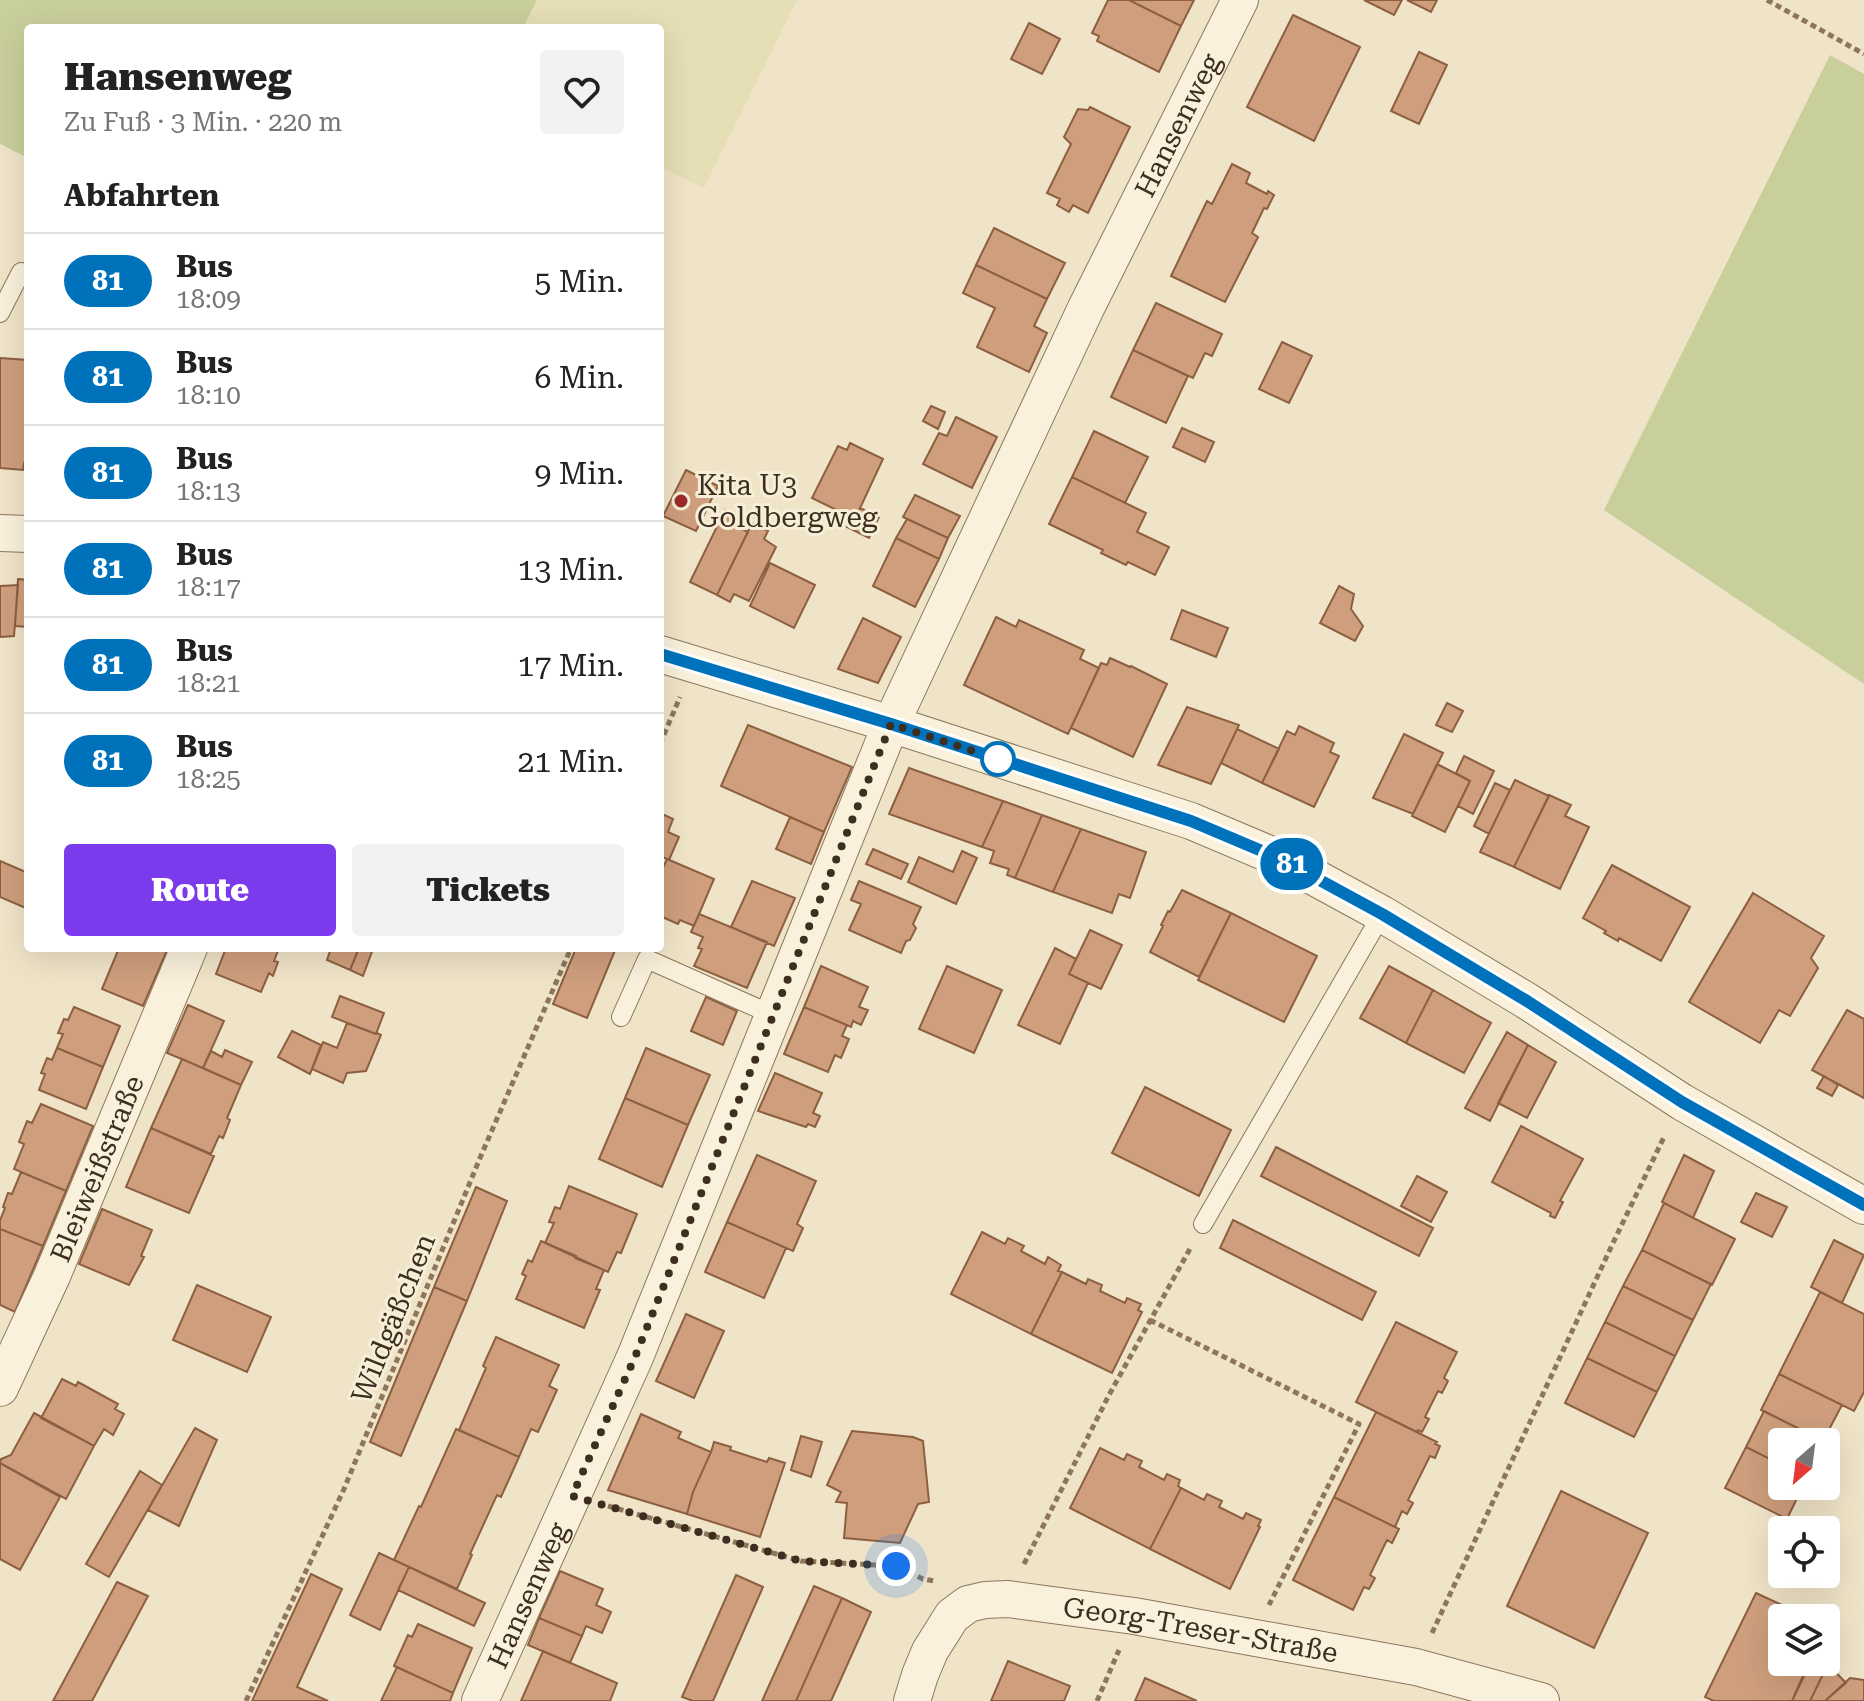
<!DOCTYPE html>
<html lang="de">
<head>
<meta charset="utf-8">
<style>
  :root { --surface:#fff; --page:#f2f2f2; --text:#222; --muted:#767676; --line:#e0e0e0; --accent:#7c3aed }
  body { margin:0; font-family:"Roboto Serif",serif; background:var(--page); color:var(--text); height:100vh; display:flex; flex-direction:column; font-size:30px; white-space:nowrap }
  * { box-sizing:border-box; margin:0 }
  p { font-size:26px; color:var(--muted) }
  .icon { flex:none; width:44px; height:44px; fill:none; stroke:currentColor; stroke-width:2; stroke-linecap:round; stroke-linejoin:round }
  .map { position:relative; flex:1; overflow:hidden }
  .sheet { position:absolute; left:24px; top:24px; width:640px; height:928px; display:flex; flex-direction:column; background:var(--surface); border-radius:8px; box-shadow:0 8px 32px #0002 }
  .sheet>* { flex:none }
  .badge { padding:0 16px; border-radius:26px; font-size:28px; line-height:52px }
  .needle { width:52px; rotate:208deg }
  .controls { position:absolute; left:1768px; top:1428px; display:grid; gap:16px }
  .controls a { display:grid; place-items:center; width:72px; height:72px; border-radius:8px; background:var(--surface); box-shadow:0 8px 32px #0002; font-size:40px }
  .you { position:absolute; width:40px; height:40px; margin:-20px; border:6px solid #fff; border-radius:50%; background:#1a73e8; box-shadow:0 0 0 12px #1a73e833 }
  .map>.badge { position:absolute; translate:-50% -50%; box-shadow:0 0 0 4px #fff }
  h2 { padding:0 40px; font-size:30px; line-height:72px }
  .round { display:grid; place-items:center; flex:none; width:84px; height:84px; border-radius:8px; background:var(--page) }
  .headline { display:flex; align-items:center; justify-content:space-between; height:136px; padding:0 40px }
  h1 { font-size:38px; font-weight:800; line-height:60px }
  .button { display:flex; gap:16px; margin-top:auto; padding:16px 40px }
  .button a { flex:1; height:92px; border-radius:8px; background:var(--accent); color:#fff; font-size:32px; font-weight:800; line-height:92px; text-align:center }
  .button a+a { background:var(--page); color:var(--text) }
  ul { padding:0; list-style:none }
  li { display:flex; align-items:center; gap:24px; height:96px; padding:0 40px; border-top:2px solid var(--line) }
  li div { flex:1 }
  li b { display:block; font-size:30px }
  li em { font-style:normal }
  li .badge { min-width:88px; font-weight:700; text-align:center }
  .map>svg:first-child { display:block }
  .farmland { fill:#e6deb5 }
  .green { fill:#c9cf9b }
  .building { fill:#cf9f7d; stroke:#8d5f41; stroke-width:2 }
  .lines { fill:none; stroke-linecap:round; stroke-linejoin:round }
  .lane-casing { stroke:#8d765c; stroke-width:20 }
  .street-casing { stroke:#8d765c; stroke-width:38 }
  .path { stroke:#8d765c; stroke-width:5; stroke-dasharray:6 4; stroke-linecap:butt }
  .lane { stroke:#faf1dc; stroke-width:18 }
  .street { stroke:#faf1dc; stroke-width:36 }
  .line-casing { stroke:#fff; stroke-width:18 }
  .line { stroke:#0072bc; stroke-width:12 }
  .walk { stroke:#3d2e20; stroke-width:8; stroke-dasharray:0 14.4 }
  .poi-dot { fill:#9e2a2b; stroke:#f7eed8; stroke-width:3 }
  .stop-dot { fill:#fff; stroke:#0072bc; stroke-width:4 }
  .labels { text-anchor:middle; stroke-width:6; stroke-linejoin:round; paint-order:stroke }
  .street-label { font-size:28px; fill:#3d2e20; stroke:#f7eed8 }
  .poi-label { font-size:28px; fill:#3d2e20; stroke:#f7eed8; text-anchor:start }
</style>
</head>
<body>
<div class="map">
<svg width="1864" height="1701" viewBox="0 0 1864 1701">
  <rect width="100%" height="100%" fill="#f0e4c8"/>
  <path class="farmland" d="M537 0H797L704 188 660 167V28H523Z"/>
  <path class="green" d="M0 0H537L523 28H28V158L0 144Z
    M1830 55 1864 74V684L1604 510Z"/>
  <path class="building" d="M1108 0H1129L1181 26 1159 72 1097 41 1099 36 1092 33Z
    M1129 0H1194L1181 26Z
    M1364 0H1402L1394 15Z
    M1407 0H1437L1431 12Z
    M1293 15 1360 47 1314 141 1247 107Z
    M1029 23 1060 39 1042 74 1011 59Z
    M1419 52 1447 65 1419 124 1391 111Z
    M1090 107 1130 127 1088 213 1073 205 1069 212 1057 205 1060 199 1047 193 1071 144 1064 137 1078 109 1088 110Z
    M1232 164 1250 173 1246 183 1267 194 1268 191 1274 195 1267 209 1264 208 1252 233 1258 237 1225 302 1171 276 1207 201 1212 204Z
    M994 228 1065 263 1047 299 976 265Z
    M976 265 1047 299 1034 326 1047 333 1029 372 977 347 995 308 963 293Z
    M1156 303 1222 334 1212 356 1205 353 1193 378 1133 350Z
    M1282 342 1312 356 1289 403 1259 389Z
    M1133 350 1188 376 1166 423 1111 397Z
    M0 358 28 360V464L24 463 23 470 0 468Z
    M931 406 945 412 938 429 923 421Z
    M956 417 997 437 972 488 923 464 939 433 947 436Z
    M1182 428 1214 442 1205 462 1173 447Z
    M1094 431 1148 457 1125 503 1072 477Z
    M850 443 883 459 855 519 812 498 838 446 847 450Z
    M686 470 718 486 696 531 663 516Z
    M1072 477 1146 513 1137 532 1169 547 1155 575 1128 562 1126 565 1101 553 1103 550 1049 524Z
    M915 495 960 516 948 538 903 517Z
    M860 508 879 517 869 538 847 527 851 518 855 519Z
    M725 510 741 518 737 526 748 532 717 595 690 582Z
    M907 519 948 538 939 559 896 538Z
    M752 523 768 531 764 539 776 547 749 601 734 594 730 602 717 595Z
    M896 538 939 559 915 607 873 586Z
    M770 563 815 585 794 628 750 606Z
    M18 579 28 580V627L15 626Z
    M18 585 14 636 0 637V586Z
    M1339 586 1354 594 1351 609 1363 626 1355 641 1320 623Z
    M1182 610 1228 628 1216 657 1171 639Z
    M996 617 1016 627 1019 620 1084 650 1080 659 1099 668 1068 734 964 685Z
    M863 618 901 637 878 683 838 669Z
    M1110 658 1130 667 1131 666 1167 684 1133 757 1071 728 1101 663 1107 665Z
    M1447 703 1463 711 1452 732 1436 725Z
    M1187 707 1239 725 1211 784 1158 765Z
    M748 725 852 767 824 832 721 786Z
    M1299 726 1334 743 1330 752 1339 756 1314 807 1262 783 1287 731 1295 735Z
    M1237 729 1279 749 1262 783 1221 763Z
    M1404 734 1443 753 1413 814 1373 798Z
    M1464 756 1494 771 1473 814 1458 806 1470 781 1456 773Z
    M1437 764 1470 781 1445 832 1412 816Z
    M909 768 1003 801 982 847 889 814Z
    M1515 780 1549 796 1514 867 1480 852Z
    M1495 783 1510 790 1489 834 1474 826Z
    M1549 795 1571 805 1565 816 1589 827 1560 889 1514 867Z
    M1003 801 1042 815 1015 878 1007 875 1009 869 990 863 994 851 982 847Z
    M660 813 673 819 668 832 679 837 669 860 660 856Z
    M1042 815 1081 829 1053 892 1015 878Z
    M790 817 824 832 811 864 776 849Z
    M1081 829 1146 852 1130 898 1119 894 1112 913 1053 892Z
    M873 849 908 864 901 879 866 864Z
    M962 851 977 858 956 904 908 882 919 857 953 872Z
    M667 859 714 879 694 926 680 920 678 924 660 916V874Z
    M0 861 28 873V909L0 897Z
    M1612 865 1690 907 1661 961 1619 938 1618 941 1604 933 1606 931 1583 918Z
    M752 881 795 898 774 946 731 927Z
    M859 881 921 907 913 924 916 928 910 940 906 941 901 953 849 930 861 904 851 900Z
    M1182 890 1231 913 1199 977 1150 952 1163 926 1161 925 1168 911 1170 912Z
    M1753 893 1824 936 1811 958 1818 968 1790 1016 1779 1010 1760 1043 1689 1002Z
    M1231 913 1317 956 1284 1022 1198 980Z
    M699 914 767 942 747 988 694 966 702 949 698 948 703 937 691 932Z
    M1090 930 1122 945 1101 989 1069 974Z
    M119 948H168L143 1006 102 989Z
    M226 948H279L274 961 278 962 273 976 269 973 261 992 216 974Z
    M331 948H359L350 970 327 960Z
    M359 948H386L379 951 373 949 363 976 350 970Z
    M576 948H616L587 1018 553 1004Z
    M1055 948 1076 959 1069 974 1088 983 1060 1044 1018 1025Z
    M821 966 868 987 859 1007 868 1010 861 1025 853 1021 851 1027 804 1007Z
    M947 966 1002 990 974 1053 919 1029Z
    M1389 966 1433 990 1406 1043 1360 1018Z
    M1433 990 1491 1023 1464 1073 1406 1043Z
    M340 996 384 1013 376 1034 332 1017Z
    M706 997 737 1011 723 1045 691 1031Z
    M188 1005 224 1021 203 1068 167 1053Z
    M74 1007 120 1026 103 1067 57 1048 63 1034 58 1033 64 1019 68 1020Z
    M804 1007 847 1025 842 1036 849 1039 841 1058 835 1055 828 1072 784 1054Z
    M1847 1010 1864 1019V1098L1812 1070Z
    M347 1023 376 1034 377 1033 381 1035 366 1071 347 1073 343 1083 312 1069 323 1042 337 1048Z
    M292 1031 321 1045 310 1074 278 1057Z
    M1507 1032 1528 1045 1490 1121 1465 1108Z
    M1528 1045 1556 1062 1527 1118 1498 1103Z
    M57 1048 103 1067 86 1109 39 1090 45 1074 41 1073 47 1058 52 1060Z
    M646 1048 710 1075 688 1125 625 1098Z
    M225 1050 252 1062 241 1085 203 1068 211 1051 222 1057Z
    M182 1059 241 1085 227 1118 230 1120 223 1138 219 1136 211 1154 151 1128Z
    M775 1073 822 1093 813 1113 820 1116 815 1127 808 1124 806 1127 758 1111Z
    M1824 1076 1838 1085 1832 1096 1817 1088Z
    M1145 1087 1231 1130 1199 1196 1112 1153Z
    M625 1098 688 1125 662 1187 599 1159Z
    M41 1104 93 1126 66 1191 14 1169 24 1144 19 1142 27 1121 32 1123Z
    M1521 1126 1583 1159 1560 1201 1563 1202 1555 1218 1550 1216 1551 1213 1492 1182Z
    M151 1128 214 1156 189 1213 126 1187Z
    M1276 1147 1433 1228 1419 1256 1261 1176Z
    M757 1155 816 1181 797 1224 803 1228 793 1251 727 1222Z
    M1684 1155 1714 1171 1693 1218 1662 1202Z
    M21 1172 66 1191 43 1246 0 1229V1220L5 1208 3 1207 8 1193 12 1194Z
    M1417 1176 1447 1192 1431 1222 1401 1206Z
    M569 1186 637 1214 621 1253 617 1252 608 1272 545 1243 554 1223 549 1222 555 1207 560 1209Z
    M476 1187 507 1201 467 1301 434 1287Z
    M1756 1193 1787 1207 1772 1237 1741 1222Z
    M1664 1203 1735 1239 1712 1285 1642 1250Z
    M102 1209 152 1230 141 1256 144 1257 129 1285 79 1264Z
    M1233 1220 1376 1292 1362 1320 1220 1248Z
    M727 1222 786 1248 764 1298 705 1272Z
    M0 1229 43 1246 15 1312 0 1305Z
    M982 1232 1005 1244 1008 1238 1024 1246 1021 1251 1045 1264 1048 1257 1061 1265 1058 1271 1062 1272 1031 1334 951 1294Z
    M1834 1240 1864 1255 1842 1303 1811 1287Z
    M541 1241 576 1256 575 1258 604 1270 596 1289 600 1290 584 1328 516 1299 526 1276 522 1274 528 1260 532 1262Z
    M1642 1250 1711 1284 1693 1320 1623 1286Z
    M1062 1272 1086 1284 1088 1279 1102 1285 1100 1291 1125 1303 1127 1298 1141 1304 1138 1310 1142 1312 1112 1373 1031 1334Z
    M197 1285 271 1317 247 1372 173 1340Z
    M1623 1286 1693 1320 1675 1356 1605 1322Z
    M434 1287 467 1301 401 1456 370 1442Z
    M1820 1292 1864 1314V1392L1854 1411 1779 1374Z
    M686 1314 724 1331 694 1398 656 1381Z
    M1396 1322 1457 1352 1444 1378 1448 1381 1442 1393 1438 1391 1425 1417 1429 1419 1422 1432 1418 1430 1417 1432 1356 1402Z
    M1605 1322 1675 1356 1657 1392 1587 1358Z
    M496 1337 559 1365 549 1386 557 1390 538 1432 531 1429 519 1457 459 1430 486 1368 483 1366Z
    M1587 1358 1657 1392 1634 1437 1565 1403Z
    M1779 1374 1842 1405 1823 1441 1761 1410Z
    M62 1379 76 1386 78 1382 118 1404 115 1409 124 1414 113 1435 104 1429 94 1446 41 1418Z
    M1764 1411 1823 1441 1825 1442H1782V1465L1746 1447Z
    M1376 1412 1437 1442 1435 1444 1440 1446 1435 1458 1430 1456 1408 1500 1413 1503 1407 1514 1402 1511 1395 1527 1334 1497Z
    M34 1413 94 1446 66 1499 0 1463 1 1459 11 1455Z
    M641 1414 681 1432 678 1438 711 1452 693 1492 687 1514 608 1490Z
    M195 1428 217 1440 179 1526 148 1510Z
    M456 1429 519 1457 501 1497 497 1495 470 1554 472 1555 457 1589 394 1560 419 1506 421 1507Z
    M852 1431 913 1437 923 1441 929 1502 918 1504 900 1543 844 1538 847 1503 836 1502 841 1492 827 1485Z
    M801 1436 822 1442 811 1477 791 1470Z
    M714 1442 731 1447 730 1450 767 1462 769 1458 785 1463 760 1537 687 1514 693 1492 711 1452Z
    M1746 1447 1782 1465V1486H1803L1787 1519 1725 1488Z
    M1100 1448 1124 1460 1127 1454 1142 1461 1139 1467 1164 1480 1167 1474 1180 1480 1178 1486 1181 1488 1150 1549 1070 1508Z
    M0 1463 60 1497 20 1570 0 1559Z
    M140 1471 162 1485 109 1577 86 1564Z
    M1181 1488 1204 1500 1207 1494 1222 1501 1219 1507 1243 1519 1246 1513 1261 1520 1258 1526 1260 1527 1230 1589 1150 1549Z
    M1561 1491 1648 1533 1594 1648 1507 1606Z
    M1334 1497 1399 1529 1392 1543 1387 1540 1370 1575 1375 1578 1369 1589 1364 1587 1353 1610 1293 1580Z
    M379 1553 409 1567 380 1630 350 1615Z
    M409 1567 485 1603 474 1626 398 1590Z
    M560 1571 603 1589 596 1605 611 1612 602 1633 586 1626 582 1636 539 1618Z
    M311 1574 342 1589 297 1687 328 1701H252Z
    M736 1575 763 1587 713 1701H693L682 1697Z
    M117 1582 148 1596 92 1701H53Z
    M814 1586 842 1598 796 1701H762Z
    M1756 1593 1793 1610 1789 1618H1782V1633L1770 1657 1805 1674 1792 1701H1714L1705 1697Z
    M842 1598 871 1612 831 1701H796Z
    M539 1618 582 1636 570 1663 528 1645Z
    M418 1624 472 1648 453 1693 394 1666 408 1635 412 1637Z
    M543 1651 617 1683 610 1701H521Z
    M1008 1661 1070 1686 1064 1701H991Z
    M1809 1662 1828 1664 1810 1701H1792Z
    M1828 1664 1846 1683 1825 1701H1810Z
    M397 1667 453 1693 450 1701H381Z
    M1145 1678 1197 1701H1135Z
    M1850 1678 1864 1680V1701H1825Z"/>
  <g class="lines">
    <g class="lane-casing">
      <path id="lane" d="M0 313 21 272
        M621 1017 647 959 773 1015
        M1203 1224 1382 914"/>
    </g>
    <g class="street-casing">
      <g id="street">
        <path d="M0 533 28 534"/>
        <path d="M660 654 891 724 1191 821 1281 859 1382 914 1527 1001 1682 1102 1864 1206"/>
        <path id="s1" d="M0 1388 52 1276 189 948"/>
        <path id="s2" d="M480 1701 635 1357 891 724 1086 308 1240 0"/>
        <path id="s3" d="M912 1701 920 1675 930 1651 952 1616 968 1604 985 1600 1008 1599 1134 1616 1416 1667 1541 1701"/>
      </g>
    </g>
    <path class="path" d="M1767 0 1864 54
      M660 744 680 697
      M1150 1320 1359 1424 1269 1605
      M608 1506 801 1561 896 1566 923 1579 934 1581
      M1024 1564 1109 1395 1191 1247
      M1432 1633 1613 1243 1665 1135
      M246 1701 344 1489 480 1158 571 948
      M1097 1701 1119 1650"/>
    <use href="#lane" class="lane"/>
    <use href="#street" class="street"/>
  </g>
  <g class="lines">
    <g class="line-casing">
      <path id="line" d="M660 654 891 724 1191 821 1281 859 1382 914 1527 1001 1682 1102 1864 1205"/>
    </g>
    <use href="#line" class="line"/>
    <path class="walk" d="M896 1566 801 1561 572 1496 635 1357 891 724 998 759"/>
  </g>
  <circle class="poi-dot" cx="681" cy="501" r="8"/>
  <circle class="stop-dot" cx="998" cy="759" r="16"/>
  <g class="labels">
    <g class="street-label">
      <text dy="10" stroke="none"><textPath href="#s2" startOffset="1724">Hansenweg</textPath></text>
      <text dy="10" stroke="none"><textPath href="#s1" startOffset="240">Bleiweißstraße</textPath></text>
      <text transform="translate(393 1318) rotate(-68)" y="10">Wildgäßchen</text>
      <text dy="10" stroke="none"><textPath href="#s2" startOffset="116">Hansenweg</textPath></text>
      <text dy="10" stroke="none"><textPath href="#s3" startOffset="350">Georg-Treser-Straße</textPath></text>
    </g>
    <g class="poi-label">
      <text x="697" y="495">Kita U3<tspan x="697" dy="32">Goldbergweg</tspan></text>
    </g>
  </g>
</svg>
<div class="controls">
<a><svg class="needle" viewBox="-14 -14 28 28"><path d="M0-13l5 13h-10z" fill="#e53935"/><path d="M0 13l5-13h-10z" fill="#767676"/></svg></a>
<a><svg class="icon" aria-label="locate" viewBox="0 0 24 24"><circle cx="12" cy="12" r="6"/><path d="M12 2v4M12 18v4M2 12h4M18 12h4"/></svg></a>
<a><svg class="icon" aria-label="layers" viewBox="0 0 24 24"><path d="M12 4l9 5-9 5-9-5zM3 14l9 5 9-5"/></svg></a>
</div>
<div class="you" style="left:896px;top:1566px"></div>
<b class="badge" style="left:1292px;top:864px;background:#0072bc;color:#fff">81</b>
<section class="sheet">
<div class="headline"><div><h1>Hansenweg</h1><p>Zu Fuß · 3 Min. · 220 m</p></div><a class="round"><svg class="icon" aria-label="heart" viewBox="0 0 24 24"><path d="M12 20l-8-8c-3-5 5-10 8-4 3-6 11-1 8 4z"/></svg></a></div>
<h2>Abfahrten</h2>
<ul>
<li><span class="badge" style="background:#0072bc;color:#fff">81</span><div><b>Bus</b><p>18:09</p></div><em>5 Min.</em></li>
<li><span class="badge" style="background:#0072bc;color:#fff">81</span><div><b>Bus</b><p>18:10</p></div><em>6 Min.</em></li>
<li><span class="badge" style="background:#0072bc;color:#fff">81</span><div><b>Bus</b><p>18:13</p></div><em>9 Min.</em></li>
<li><span class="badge" style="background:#0072bc;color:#fff">81</span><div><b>Bus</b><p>18:17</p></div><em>13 Min.</em></li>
<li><span class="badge" style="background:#0072bc;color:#fff">81</span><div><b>Bus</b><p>18:21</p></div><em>17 Min.</em></li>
<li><span class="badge" style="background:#0072bc;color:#fff">81</span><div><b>Bus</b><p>18:25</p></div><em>21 Min.</em></li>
</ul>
<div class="button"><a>Route</a><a>Tickets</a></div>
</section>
</div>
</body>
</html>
